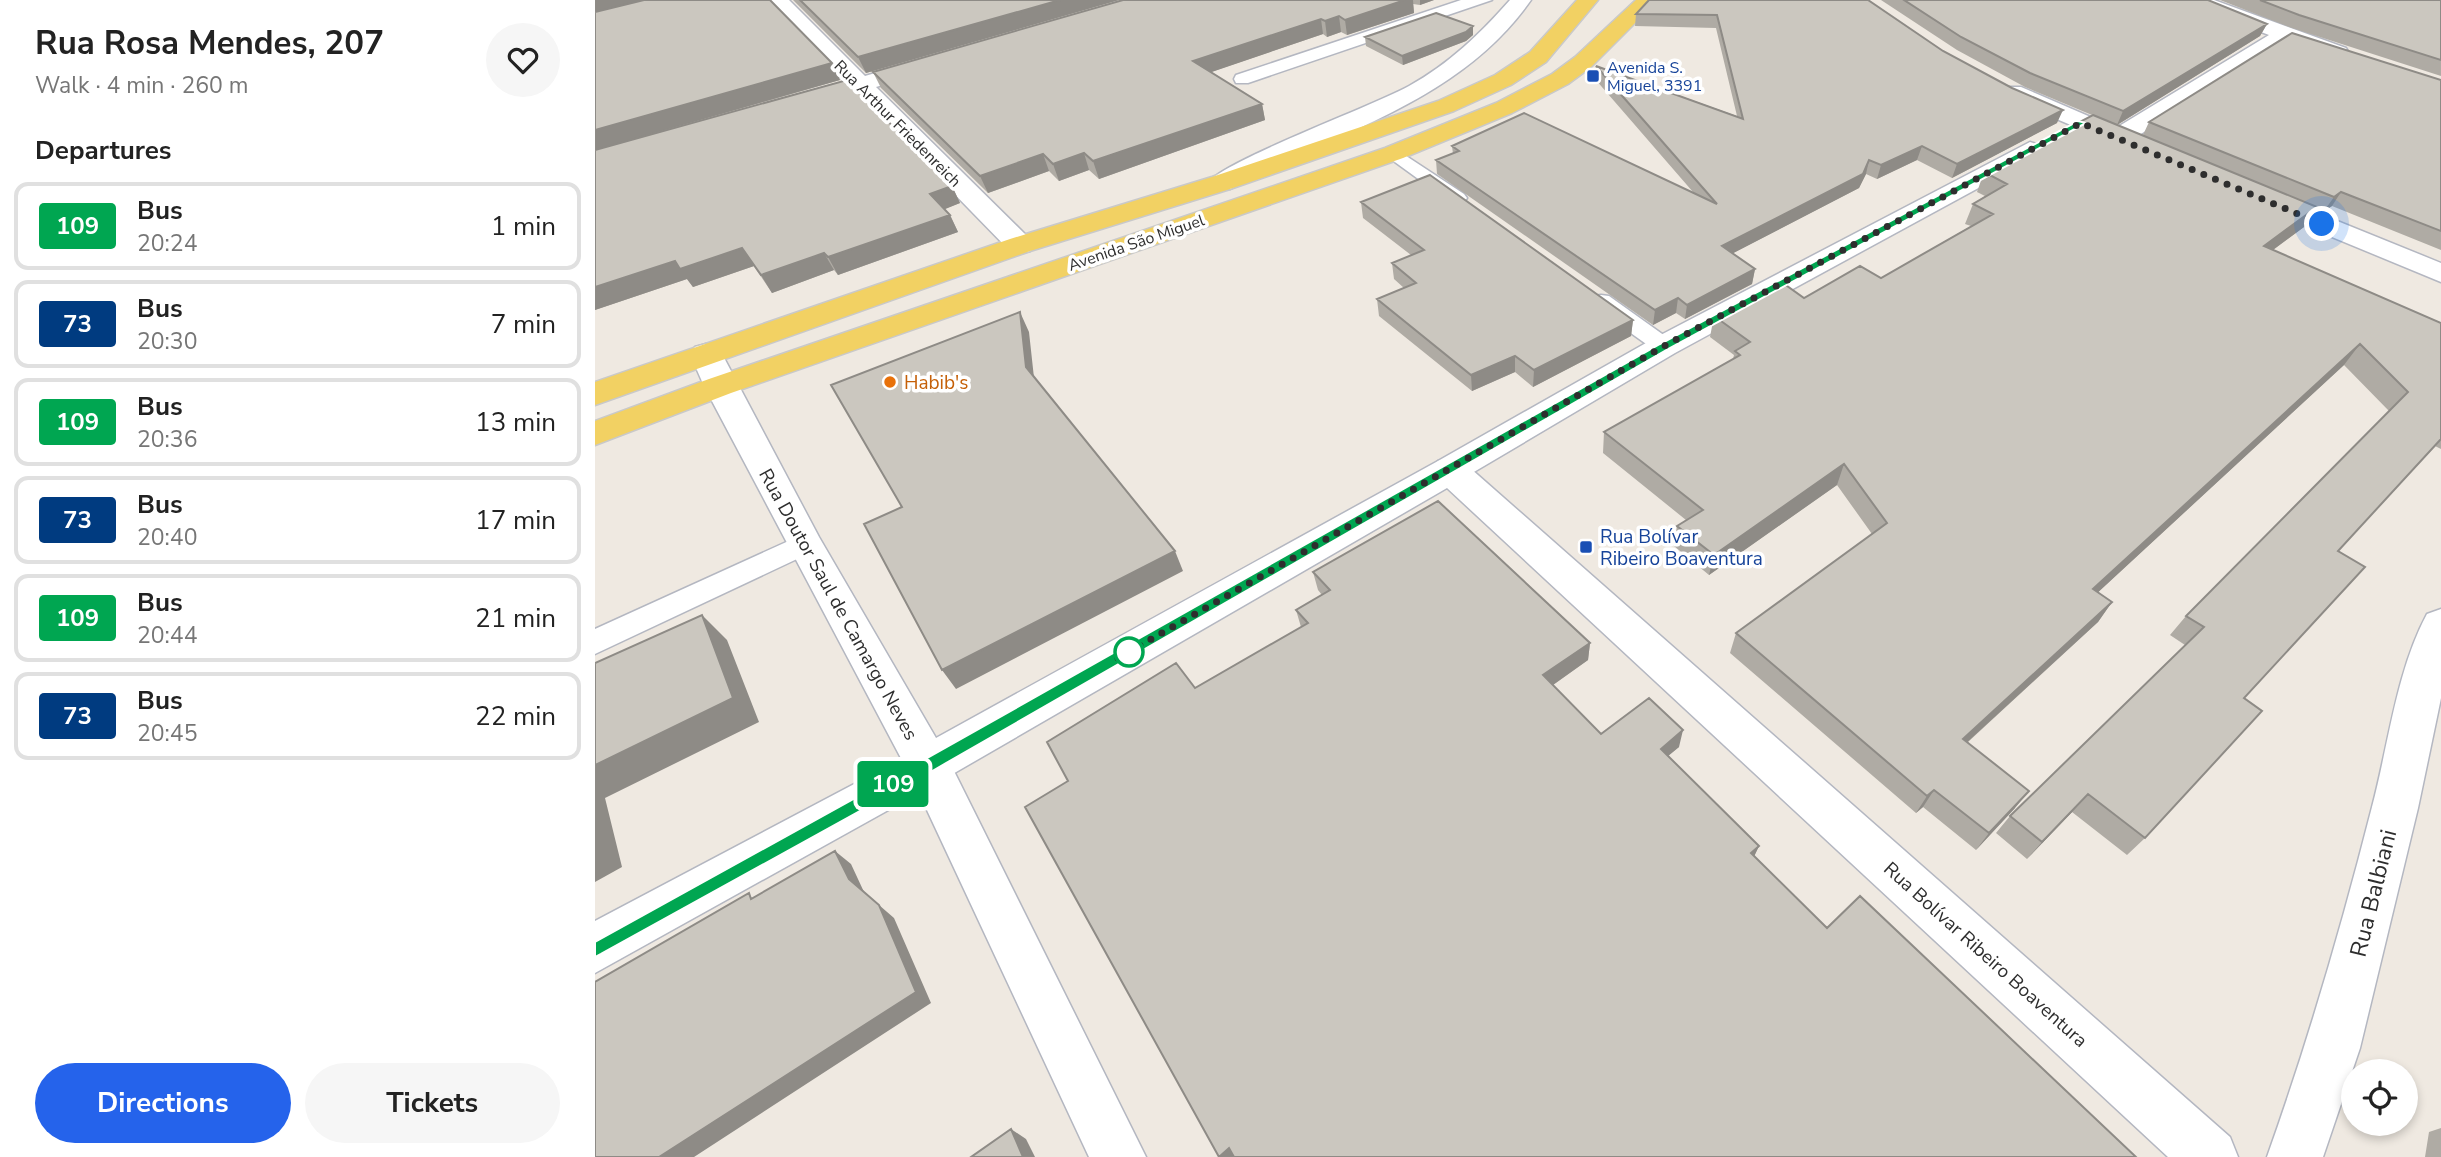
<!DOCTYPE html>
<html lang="en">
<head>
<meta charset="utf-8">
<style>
  :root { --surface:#fff; --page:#f6f6f6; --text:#222; --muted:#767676; --line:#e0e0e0; --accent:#2563eb }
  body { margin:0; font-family:"Nunito Sans",sans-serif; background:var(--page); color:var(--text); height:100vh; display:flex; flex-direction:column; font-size:26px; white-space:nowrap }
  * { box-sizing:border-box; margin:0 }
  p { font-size:23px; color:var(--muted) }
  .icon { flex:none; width:38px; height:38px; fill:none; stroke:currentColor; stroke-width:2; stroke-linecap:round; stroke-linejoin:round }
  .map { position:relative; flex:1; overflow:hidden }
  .side { display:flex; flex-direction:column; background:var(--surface); width:595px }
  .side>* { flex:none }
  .badge { padding:0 14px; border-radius:5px; font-size:24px; line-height:46px }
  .controls { position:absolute; left:1746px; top:1059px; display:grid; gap:14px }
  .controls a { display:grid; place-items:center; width:77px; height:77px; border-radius:50%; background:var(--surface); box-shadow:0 4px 10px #0003; font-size:35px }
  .you { position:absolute; width:35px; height:35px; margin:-18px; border:5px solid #fff; border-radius:50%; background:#1a73e8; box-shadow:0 0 0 10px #1a73e833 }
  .map>.badge { position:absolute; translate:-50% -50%; box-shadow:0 0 0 4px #fff }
  h2 { padding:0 35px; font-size:26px; line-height:63px }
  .round { display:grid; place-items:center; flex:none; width:74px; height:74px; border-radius:37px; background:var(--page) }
  .summary { display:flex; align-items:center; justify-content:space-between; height:119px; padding:0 35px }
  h1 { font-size:33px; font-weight:700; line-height:52px }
  .action { display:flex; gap:14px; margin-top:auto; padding:14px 35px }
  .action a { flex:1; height:80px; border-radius:42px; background:var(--accent); color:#fff; font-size:28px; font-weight:700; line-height:80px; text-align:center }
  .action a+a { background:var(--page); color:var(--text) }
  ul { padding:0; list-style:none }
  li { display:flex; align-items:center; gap:21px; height:88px; margin:0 14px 10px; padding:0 21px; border:4px solid var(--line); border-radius:14px }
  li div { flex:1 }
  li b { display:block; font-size:26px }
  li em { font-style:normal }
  li .badge { min-width:77px; font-weight:700; text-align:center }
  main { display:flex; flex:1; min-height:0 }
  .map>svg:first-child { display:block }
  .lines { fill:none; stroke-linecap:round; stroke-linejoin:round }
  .lane-casing { stroke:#b4b7c1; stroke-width:3 }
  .street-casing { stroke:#b4b7c1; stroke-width:3 }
  .secondary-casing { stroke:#b4b7c1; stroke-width:3 }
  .primary-casing { stroke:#c9c9c9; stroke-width:3 }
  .lane { fill:#fff; fill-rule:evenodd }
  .street { fill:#fff; fill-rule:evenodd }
  .secondary { fill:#fff; fill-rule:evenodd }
  .primary { fill:#f2d163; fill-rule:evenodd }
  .wall { fill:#afaba4 }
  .shaded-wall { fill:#8e8b86 }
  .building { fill:#cbc7bf; stroke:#8e8b86; stroke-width:2 }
  .line { fill:#00a651; stroke:#fff; stroke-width:2 }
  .walk { stroke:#2e2e2e; stroke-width:7; stroke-dasharray:0 12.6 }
  .transit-dot { fill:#1a4fb4; stroke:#fff; stroke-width:2.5 }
  .food-dot { fill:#e8710a; stroke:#fff; stroke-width:2.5 }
  .stop-dot { fill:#fff; stroke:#00a651; stroke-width:3.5 }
  .labels { text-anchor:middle; stroke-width:7; stroke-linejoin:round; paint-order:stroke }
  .far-transit-label { font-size:16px; fill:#164399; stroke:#fff; text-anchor:start }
  .far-street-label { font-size:16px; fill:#2e2e2e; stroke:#fff }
  .food-label { font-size:19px; fill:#c56008; stroke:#fff; text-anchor:start }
  .transit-label { font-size:19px; fill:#164399; stroke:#fff; text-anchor:start }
  .street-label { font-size:19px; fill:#2e2e2e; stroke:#fff }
  .near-street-label { font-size:23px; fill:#2e2e2e; stroke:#fff }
</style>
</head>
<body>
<main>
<section class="side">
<div class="summary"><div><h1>Rua Rosa Mendes, 207</h1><p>Walk · 4 min · 260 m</p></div><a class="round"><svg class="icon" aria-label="heart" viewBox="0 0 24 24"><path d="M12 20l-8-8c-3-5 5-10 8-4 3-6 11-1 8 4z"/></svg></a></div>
<h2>Departures</h2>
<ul>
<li><span class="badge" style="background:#00a651;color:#fff">109</span><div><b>Bus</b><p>20:24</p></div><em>1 min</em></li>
<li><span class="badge" style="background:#003b80;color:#fff">73</span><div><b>Bus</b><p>20:30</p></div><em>7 min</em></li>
<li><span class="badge" style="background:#00a651;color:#fff">109</span><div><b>Bus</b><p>20:36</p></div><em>13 min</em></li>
<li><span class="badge" style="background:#003b80;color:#fff">73</span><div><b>Bus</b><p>20:40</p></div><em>17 min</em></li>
<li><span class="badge" style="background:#00a651;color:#fff">109</span><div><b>Bus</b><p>20:44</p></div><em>21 min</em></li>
<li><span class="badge" style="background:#003b80;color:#fff">73</span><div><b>Bus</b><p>20:45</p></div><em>22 min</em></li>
</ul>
<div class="action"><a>Directions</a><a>Tickets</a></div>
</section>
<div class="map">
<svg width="1846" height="1157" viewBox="0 0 1846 1157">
  <rect width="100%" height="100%" fill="#efe9e1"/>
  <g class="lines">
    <g class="lane-casing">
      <path id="lane" d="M866 0H897L653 83H641L639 79 641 75Z
        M799 148 869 194 872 198 869 202H855L793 157 790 153 793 149Z
        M1006 295 1014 296 1077 341 1080 346 1077 351H1061L998 306 995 301 998 296Z
        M209 534 219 537 223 544 219 551 0 654V629Z"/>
    </g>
    <g class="street-casing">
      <path id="street" d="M172 0H194L270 76 332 58 340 60 343 65 340 70 281 87 435 239 439 245 435 251 425 253 415 251 261 93 208 108 200 106 196 101 200 96 250 82Z
        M915 0H936C864 103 740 132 635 189H617L613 183C628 161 778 106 814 86 854 64 885 34 915 0Z
        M1590 0H1619L1751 48 1754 53 1743 60 1692 42 1541 137 1544 142 1541 147 1532 149 1410 97 1406 92 1410 87H1426L1521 128 1674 35 1593 4Z
        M1435 142 1444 145 1448 150 1444 155 1080 353 867 479 855 482 843 479 837 470 843 461 1058 339Z
        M1666 190 1846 263V282L1657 204 1653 198 1657 192Z
        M1846 609V698L1823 808 1765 1048 1728 1157H1672C1713 1042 1747 925 1777 807 1794 743 1801 672 1832 614Z
        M333 745 349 751 551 1157H494L324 793 0 973V921Z"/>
    </g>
    <g class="secondary-casing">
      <path id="secondary" d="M111 344 122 347 127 354 224 537 341 738 843 461 855 458 867 461 1635 1137 1643 1157H1573L852 488 349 779 333 785 317 779 109 386 95 354 100 347Z"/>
    </g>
    <g class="primary-casing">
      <path id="primary" d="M982 0H1003L951 62 916 85 859 111 635 189 435 251 0 405V382L415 239 617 177 843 101 900 75 935 52Z
        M1041 0H1063L996 67 973 84 917 113 808 158 136 393 0 445V421L114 379 790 148 901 103 957 74 980 57Z"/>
    </g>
    <use href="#lane" class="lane"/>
    <use href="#street" class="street"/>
    <use href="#secondary" class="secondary"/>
    <use href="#primary" class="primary"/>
  </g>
  <path class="wall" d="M0 0H175L237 63 245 80 19 145 252 80 357 186 365 203 349 209 355 215 363 232 243 275 239 270 177 293 159 266 98 287 92 279 0 310Z
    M198 0H524L271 73Z
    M528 0H839L825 5 818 4 819 13 752 35 746 32 732 37 728 34 616 72 667 104 670 120 504 179 494 170 464 181 454 171 393 193 286 88 278 72Z
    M1054 0 1348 51 1462 123 1357 178 1322 160 1282 179 1271 174 1264 188 1138 253 1160 269 1157 284 1090 319 1081 313 1058 325 842 174 841 160 858 154 857 146 1098 192 1000 79 1001 66 1142 116 1121 28 1040 26 1041 14Z
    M1286 0H1613L1672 24 1665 36 1522 125 1548 135 1554 122 1846 80V250L1737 206 1729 211 1721 208 1709 227 1678 250 1846 323V449L1840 446 1743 551 1649 698 1550 838 1532 855 1477 812 1432 859 1401 833 1415 816 1590 645 1575 635 1591 616 1794 411 1749 365 1503 592 1517 602 1503 622 1373 742 1420 808 1381 850 1328 807 1321 813 1135 653 1141 633 1277 534 1242 485 1114 575 1079 546 1082 526 1091 520 1008 453 1009 432 1138 359 1139 355 1115 337 1119 316 1209 298 1286 278 1376 226 1370 224 1378 204 1390 196 1382 192 1389 172 1497 115 1430 87 1362 50Z
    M1625 0H1846V76L1697 28Z
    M878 26V35L871 41 808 65 771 46 770 37Z
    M766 202 1038 320 1036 336 938 387 920 372 877 391 784 316 782 299 809 288 799 279 797 263 816 255 768 218Z
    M718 572 995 643 993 660 958 685 1006 734 1084 747 1073 756 1164 846 1159 856 1232 928 1541 1157 473 781 600 688 706 627 701 610 727 595 723 590Z
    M1846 1125V1157H1830L1834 1132 1846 1128Z"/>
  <path class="shaded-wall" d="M0 0H51L0 12Z
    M465 0H524L271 73 263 57Z
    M808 0H818L819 13 752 35 750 20Z
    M825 0H839L825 5Z
    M744 16 746 32 732 37 730 21Z
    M726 19 728 34 602 77 598 61Z
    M1672 24 1665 36 1522 125 1528 111Z
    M878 26V35L871 41 808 65 807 56Z
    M237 63 245 80 0 150V130Z
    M667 104 670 120 504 179 498 161Z
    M1468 110 1462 123 1357 178 1362 164Z
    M1327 146 1322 160 1282 179 1286 165Z
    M489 153 494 170 464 181 458 164Z
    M448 154 454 171 393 193 385 176Z
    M1274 160 1271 174 1264 188 1125 260 1127 246Z
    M357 186 365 203 343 212 335 194Z
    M1746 192 1737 206 1729 211 1739 197Z
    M1722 207 1709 227 1656 266 1669 246Z
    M355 215 363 232 243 275 233 257Z
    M147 248 159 266 98 287 92 279 0 310V287L80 261Z
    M229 253 239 270 177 293 166 275Z
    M1160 269 1157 284 1090 319 1092 305Z
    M1083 298 1081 313 1058 325 1060 310Z
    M425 312 434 332 440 387 431 367Z
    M1038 320 1036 336 938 387 939 370Z
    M1765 344 1749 365 1485 609 1498 589Z
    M920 356V372L877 391 876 375Z
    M1249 464 1242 485 1114 575 1119 555Z
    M580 551 588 571 361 689 347 670Z
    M1517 602 1503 622 1356 757 1368 739Z
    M107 615 132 640 164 722 10 798 27 867 0 882V765Z
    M995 643 993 660 948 692V675Z
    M1088 730 1084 747 1062 765 1066 749Z
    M1339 790 1328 807 1321 813 1332 796Z
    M1434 791 1420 808 1381 850 1394 833Z
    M1493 794 1477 812 1432 859 1447 842Z
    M1164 846 1157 861 1156 853Z
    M240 851 256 864 269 892 299 918 336 1003 99 1157H64L254 879Z
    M416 1129 431 1139 440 1157H428Z
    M634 1148 643 1157H624Z"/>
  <path class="building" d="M49 0H175L237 63 0 130V12Z
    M205 0H465L263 57Z
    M528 0H810L750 20 744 16 730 21 726 19 598 61 667 104 498 161 489 153 458 164 448 154 385 176 278 72Z
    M1054 0H1273L1348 51 1417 88 1468 110 1362 164 1327 146 1286 165 1274 160 1268 174 1127 246 1160 269 1092 305 1083 298 1060 310 841 160 864 151 857 146 929 113 1122 204 1001 66 1148 119 1122 15 1041 14Z
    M1309 0H1613L1672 24 1528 111 1435 73 1366 37Z
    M1665 0H1846V60L1704 15Z
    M841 13 878 26 871 32 807 56 770 37Z
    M1697 33 1846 80V231L1746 192 1739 197 1554 122Z
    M252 80 357 186 335 194 355 215 233 257 229 253 166 275 147 248 85 269 80 261 0 287V150Z
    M1498 115 1722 207 1669 246 1846 323V439L1743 551 1770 567 1649 698 1667 711 1550 838 1493 794 1447 842 1415 816 1609 627 1591 616 1813 392 1765 344 1498 589 1517 602 1368 739 1434 791 1394 833 1339 790 1332 796 1141 633 1292 523 1249 464 1119 555 1082 526 1108 510 1009 432 1145 355 1140 351 1155 342 1119 316 1185 281 1209 298 1265 266 1286 278 1398 214 1378 204 1412 184 1389 172Z
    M835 175 1038 320 939 370 920 356 876 375 782 299 821 283 797 263 829 250 766 202Z
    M425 312 431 367 580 551 347 670 269 524 307 507 236 385Z
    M843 501 995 643 948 675 1006 734 1054 698 1088 730 1066 749 1164 846 1156 853 1232 928 1265 896 1541 1157H639L634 1148 624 1157 430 807 473 781 452 742 581 663 600 688 713 623 701 610 735 590 718 572Z
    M107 615 138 698 0 765V663Z
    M240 851 254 879 284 905 321 992 64 1157H0V982L154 893 156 899Z
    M416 1129 428 1157H376Z"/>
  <path class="line" d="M1483 121 1491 123 1073 349 339 770 6 954 0 957V942L327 761 1065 344Z"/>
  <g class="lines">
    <path class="walk" d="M534 652 523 658 1069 346 1486 123 1727 224"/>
  </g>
  <g class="transit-dot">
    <rect x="991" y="69" width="14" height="14" rx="3.5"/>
    <rect x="984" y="540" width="14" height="14" rx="3.5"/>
  </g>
  <circle class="food-dot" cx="295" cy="382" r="7"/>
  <circle class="stop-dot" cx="534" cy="652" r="14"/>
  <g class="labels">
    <g class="far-transit-label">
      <text x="1012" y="73">Avenida S.<tspan x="1012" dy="18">Miguel, 3391</tspan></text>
    </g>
    <g class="far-street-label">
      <text transform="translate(303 123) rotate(45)" y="6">Rua Arthur Friedenreich</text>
      <text transform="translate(541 242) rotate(-19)" y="6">Avenida São Miguel</text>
    </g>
    <g class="food-label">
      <text x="309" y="389">Habib's</text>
    </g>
    <g class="transit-label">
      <text x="1005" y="543">Rua Bolívar<tspan x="1005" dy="22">Ribeiro Boaventura</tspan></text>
    </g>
    <g class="street-label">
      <text transform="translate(244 604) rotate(61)" y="7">Rua Doutor Saul de Camargo Neves</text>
      <text transform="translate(1391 954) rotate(42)" y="7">Rua Bolívar Ribeiro Boaventura</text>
    </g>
    <g class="near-street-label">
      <text transform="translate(1778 893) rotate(-76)" y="8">Rua Balbiani</text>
    </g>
  </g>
</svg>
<div class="controls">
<a><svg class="icon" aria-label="locate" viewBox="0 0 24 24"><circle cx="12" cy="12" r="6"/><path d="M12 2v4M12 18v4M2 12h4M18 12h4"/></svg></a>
</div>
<div class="you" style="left:1727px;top:224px"></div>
<b class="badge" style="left:298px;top:784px;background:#00a651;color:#fff">109</b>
</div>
</main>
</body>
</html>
